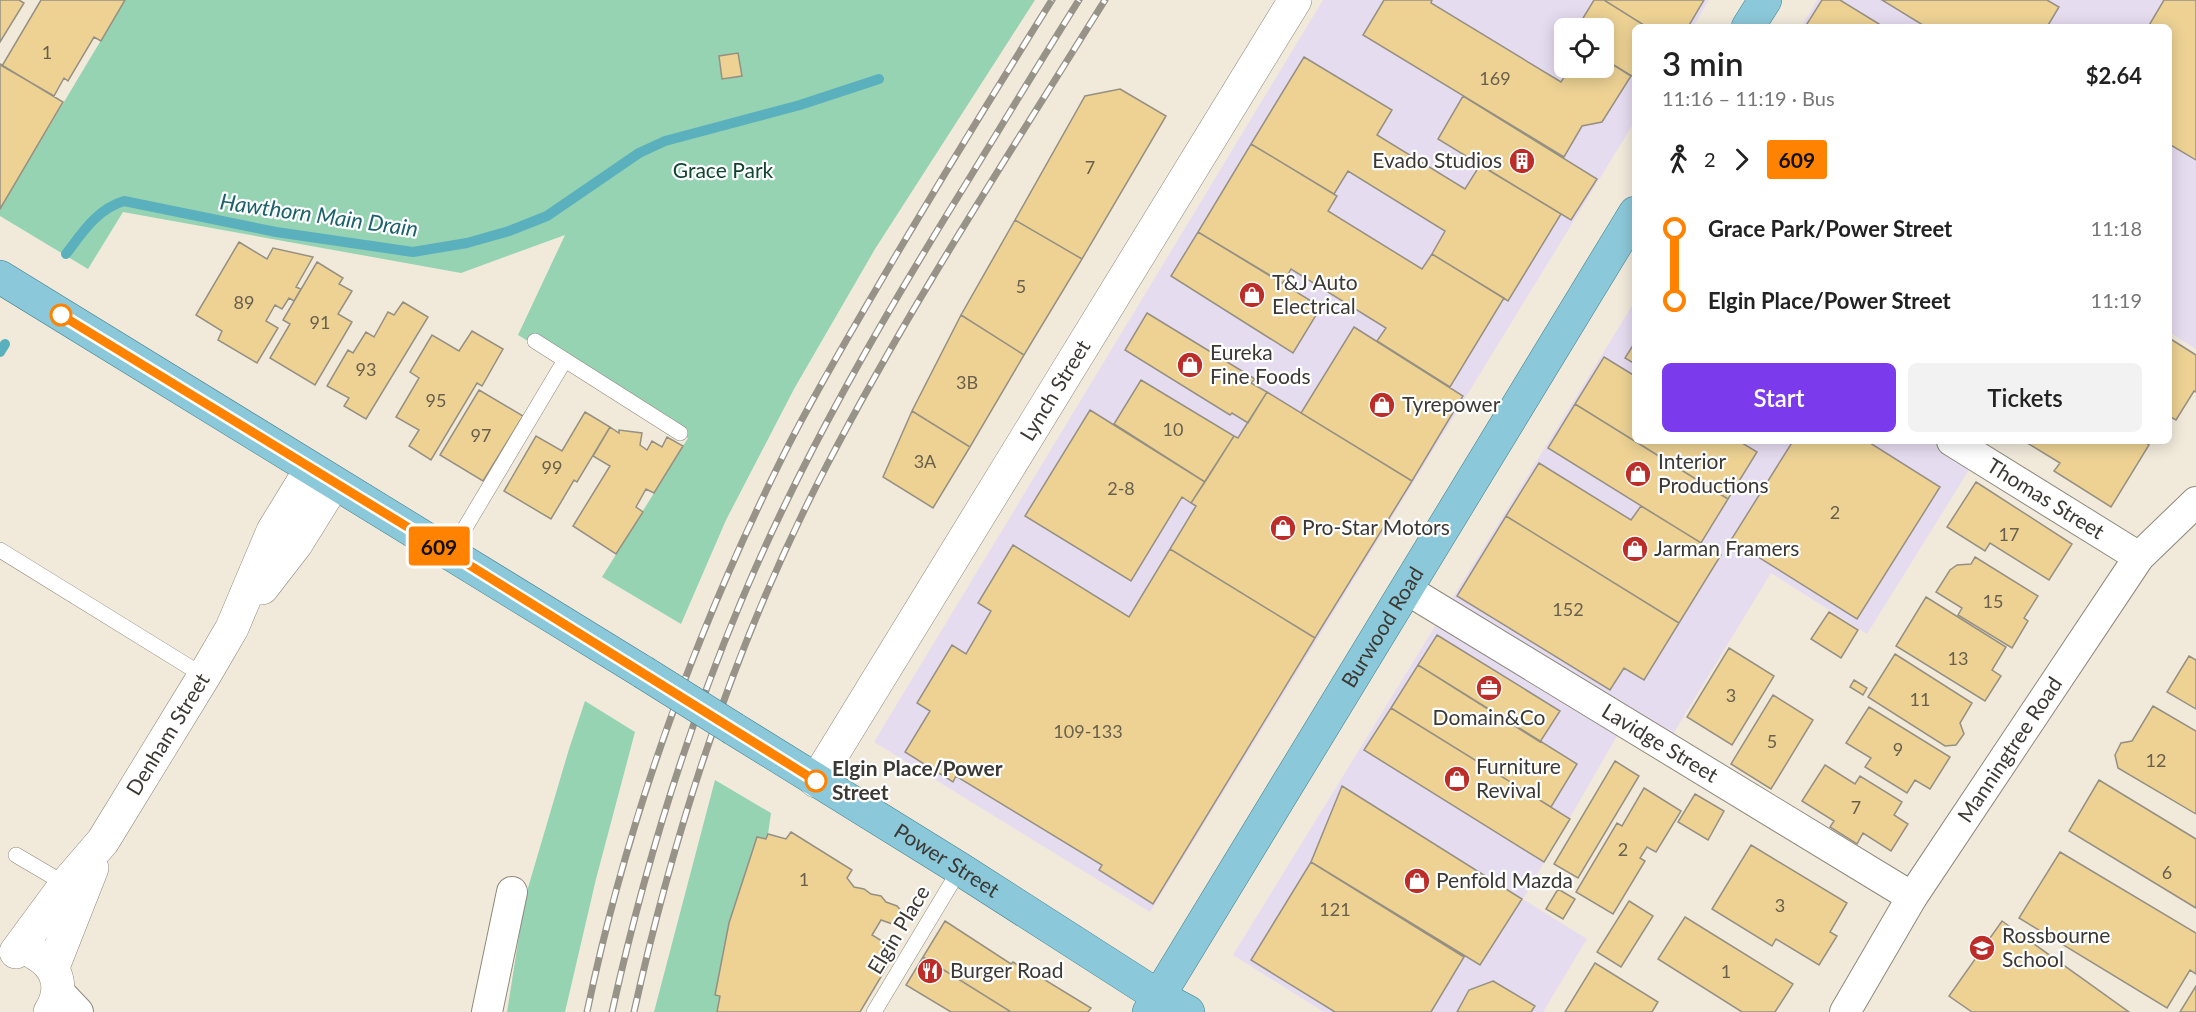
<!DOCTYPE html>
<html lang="en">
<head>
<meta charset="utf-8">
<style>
  :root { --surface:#fff; --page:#f2f2f2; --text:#222; --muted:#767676; --accent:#7c3aed }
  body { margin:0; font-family:Lato,sans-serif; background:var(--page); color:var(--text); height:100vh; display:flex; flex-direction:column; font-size:22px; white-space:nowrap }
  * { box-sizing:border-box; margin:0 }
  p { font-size:20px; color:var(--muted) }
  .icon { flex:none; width:33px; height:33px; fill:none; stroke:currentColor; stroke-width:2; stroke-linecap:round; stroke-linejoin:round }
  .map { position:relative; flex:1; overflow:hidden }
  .sheet { position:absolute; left:1632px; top:24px; width:540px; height:420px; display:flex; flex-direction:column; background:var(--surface); border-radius:9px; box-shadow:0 3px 15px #0003 }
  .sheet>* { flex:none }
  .badge { padding:0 12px; border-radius:4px; font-size:21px; line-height:39px }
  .fabs { position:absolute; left:1554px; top:18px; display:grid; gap:12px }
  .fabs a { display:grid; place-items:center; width:60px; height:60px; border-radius:9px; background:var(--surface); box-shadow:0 3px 15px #0003; font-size:30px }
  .map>.badge { position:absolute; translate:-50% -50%; box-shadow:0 0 0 3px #fff }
  .legs { display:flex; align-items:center; gap:9px; height:66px; padding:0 30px; font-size:20px }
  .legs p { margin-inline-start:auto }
  .head { display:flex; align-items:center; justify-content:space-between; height:102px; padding:0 30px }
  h1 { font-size:33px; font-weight:600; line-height:45px }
  .primary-button { display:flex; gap:12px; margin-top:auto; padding:12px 30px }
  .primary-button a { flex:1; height:69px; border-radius:9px; background:var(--accent); color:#fff; font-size:24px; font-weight:600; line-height:69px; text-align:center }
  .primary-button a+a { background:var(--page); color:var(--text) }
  ul { padding:0 30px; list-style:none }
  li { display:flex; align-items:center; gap:21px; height:72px; font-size:22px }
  li i { display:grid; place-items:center; width:9px; height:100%; margin:0 8px; background:currentColor }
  li i::after { content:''; width:15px; height:15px; margin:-8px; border:4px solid; border-radius:50%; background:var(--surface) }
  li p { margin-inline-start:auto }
  li:first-child i { background:linear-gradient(#0000 50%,currentColor 0) }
  li:last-child i { background:linear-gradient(currentColor 50%,#0000 0) }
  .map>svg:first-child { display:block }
  .commercial { fill:#e6dcf0; fill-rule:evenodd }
  .green { fill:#95d3b3 }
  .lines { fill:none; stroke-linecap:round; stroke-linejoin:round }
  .stream { stroke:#5ab0bc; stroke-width:10 }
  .building { fill:#edd294; stroke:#969083; stroke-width:1.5 }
  .service-casing { stroke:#8f897c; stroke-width:16 }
  .minor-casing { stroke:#8f897c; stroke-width:32 }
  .tertiary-casing { stroke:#8f897c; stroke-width:34 }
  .primary-casing { stroke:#3d7f8f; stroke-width:34 }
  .service { stroke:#fff; stroke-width:15 }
  .minor { stroke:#fff; stroke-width:30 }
  .tertiary { stroke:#fff; stroke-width:33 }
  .primary { stroke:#8bc8d9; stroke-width:33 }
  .rail-casing { stroke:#989389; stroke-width:7 }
  .rail { stroke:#fff; stroke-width:4.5; stroke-dasharray:14; stroke-linecap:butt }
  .primary-bridge-casing { stroke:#3d7f8f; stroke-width:34; stroke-linecap:butt }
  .primary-bridge { stroke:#8bc8d9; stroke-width:33 }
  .line-1-casing { stroke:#fff; stroke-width:14 }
  .line-1 { stroke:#ff8200; stroke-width:9 }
  .stop-1-dot { fill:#fff; stroke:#ff8200; stroke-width:3 }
  .labels { text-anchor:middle; stroke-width:4.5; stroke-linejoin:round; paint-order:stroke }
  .number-label { font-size:18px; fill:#685f4c }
  .poi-label { font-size:21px; fill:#3c3934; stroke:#fff; text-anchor:start }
  .park-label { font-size:21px; fill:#10462f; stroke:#fff }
  .street-label { font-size:21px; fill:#3c3934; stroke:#fff }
  .stop-label { font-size:21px; font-weight:bold; fill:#3c3934; stroke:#fff; text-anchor:start }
  .water-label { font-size:22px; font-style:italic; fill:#1a616b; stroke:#fff }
</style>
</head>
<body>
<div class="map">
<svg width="2196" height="1012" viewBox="0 0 2196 1012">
  <rect width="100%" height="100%" fill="#f1eadb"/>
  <path class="commercial" d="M1323 0H1709L1693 27H1635V121L1150 912 874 742ZM1564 28H1604V68H1564Z
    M1817 0H2196V349L2169 332V27H1801Z
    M1635 301V441H1987L1867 634 1771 573 1673 734 1632 710 1523 899 1587 939 1543 1012H1324L1233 955Z"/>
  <path class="green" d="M125 0H1035L875 249 794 389 726 520 681 624 602 577 688 438 518 335 565 235 461 273 123 212 88 269 0 216V209Z
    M585 701 635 732 596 879 565 1012H507L525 898 569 749Z
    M715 780 771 813 768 834 766 839 757 837 715 995 720 996 717 1012H654Z"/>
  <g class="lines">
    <path class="stream" d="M66 254C82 233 97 209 124 201L276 232 413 252 467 243 509 231 547 216 639 153 665 141 800 105 879 79
      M0 352 5 344"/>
  </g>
  <path class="building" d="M0 0H19L24 3 0 42Z
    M41 0H125L101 41 94 37 68 81 64 78 54 96 2 66Z
    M1384 0H1432L1431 3 1561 82 1570 68H1604V59L1631 76 1602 122 1582 126 1564 157 1363 35Z
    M1594 0H1604L1647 27H1635V78L1604 59V28H1577Z
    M1604 0H1704L1688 27H1647Z
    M1822 0H1840L1884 27H1805Z
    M1882 0H2047L2059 7 2047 27H1926Z
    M2164 0H2196V160L2169 144V27H2148Z
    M738 53 742 76 722 79 719 56Z
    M1304 57 1392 110 1377 135 1465 189 1480 165 1561 214 1508 301 1432 254 1445 231 1348 171 1334 194 1251 144Z
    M0 64 63 102 0 209Z
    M1120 89 1166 116 1082 259 1015 220 1085 96Z
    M1463 96 1597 179 1571 220 1438 139Z
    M1251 144 1337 196 1328 211 1422 269 1432 254 1504 298 1450 387 1377 341 1386 328 1291 269 1283 283 1198 232Z
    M1015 220 1082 259 1024 355 961 315Z
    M1198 232 1321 307 1293 353 1171 276Z
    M239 242 267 259 273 248 313 257 296 287 301 289 294 301 289 298 282 309 275 305 266 321 278 328 257 363 218 340 222 331 196 315Z
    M317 262 343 278 339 284 352 291 338 314 352 322 315 385 270 358 290 324 283 320Z
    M403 302 428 317 366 419 344 406 349 398 327 386 348 350 353 353 366 332 374 337 388 312 394 315Z
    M1147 313 1255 379 1251 383 1267 392 1248 423 1232 413 1230 415 1125 350Z
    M961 315 1024 355 970 447 912 411Z
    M1354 327 1463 396 1412 481 1301 413Z
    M472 331 503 349 482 386 477 383 431 460 409 446 419 430 396 417 419 378 410 372 432 335 459 351Z
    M2169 338 2196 355V392L2194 391 2176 420 2169 416Z
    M1635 342V364L1625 358Z
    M1604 357 1635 376V441H1739L1757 452 1728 499 1575 404Z
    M1141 380 1234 436 1205 482 1114 424Z
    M479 390 523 416 483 481 440 455Z
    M1267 392 1412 481 1315 638 1170 549 1196 506 1191 503 1234 436 1238 438Z
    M1575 404 1728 499 1701 543 1548 448Z
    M1090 410 1205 482 1191 503 1182 497 1131 581 1025 516Z
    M912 411 970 447 933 508 883 477Z
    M585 412 610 427 577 482 574 480 551 519 504 491 536 436 562 451Z
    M610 427 619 433V430L642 433 640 445 647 450 652 441 662 447 667 437 683 446 654 493 646 489 636 507 643 512 616 554 573 526 610 466 593 456Z
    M1793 441H1867L1940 487 1857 619 1731 540Z
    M2024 441H2143L2149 445 2111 507 2054 471 2060 463Z
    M1539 463 1631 520 1641 506 1721 555 1679 623 1506 516Z
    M1976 482 2072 544 2049 580 1990 543 1985 551 1947 527Z
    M1506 516 1679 623 1644 680 1624 668 1610 690 1457 596Z
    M1013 545 1129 617 1170 549 1315 638 1153 904 1099 870 1102 865 956 776 953 782 905 752 930 711 917 703 952 645 966 654 991 611 978 603Z
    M1975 557 2038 596 2024 618 2028 621 2012 648 1958 615 1962 608 1936 592 1950 570 1957 565 1971 564Z
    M1926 597 2006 647 1992 670 2001 676 1985 701 1896 646Z
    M1829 612 1858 630 1841 658 1811 639Z
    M1437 635 1560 711 1540 742 1418 665Z
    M1729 648 1774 676 1732 745 1687 717Z
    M1895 654 1972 703 1960 723 1964 734 1956 745 1945 746 1868 697Z
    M2189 656 2196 660V709L2167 692Z
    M1418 665 1577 764 1551 807 1391 708Z
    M1854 680 1867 688 1863 695 1850 687Z
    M1773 695 1813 720 1771 789 1731 764Z
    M2153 706 2196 731V814L2118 768 2115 755 2121 743 2132 741Z
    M1869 707 1950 757 1930 789 1915 780 1907 793 1865 767 1871 758 1846 743Z
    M1391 708 1570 819 1544 862 1364 750Z
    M1615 761 1639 776 1578 878 1554 864Z
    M1825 765 1855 784 1860 776 1902 802 1894 815 1908 824 1891 851 1863 833 1857 844 1830 827 1834 821 1802 801Z
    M2099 780 2196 839V908L2069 831Z
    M1342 786 1522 899 1480 965 1311 862Z
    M1644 788 1681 811 1656 852 1647 847 1640 858 1645 861 1613 914 1576 892 1617 823 1622 826Z
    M1695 794 1724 811 1708 840 1678 822Z
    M791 832 852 870 847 878 854 887 864 889 871 894 881 896 886 902 897 906 903 913 905 921 901 927 881 920 872 935 897 950 860 1012H717L720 996 715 995 729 923 757 837 766 839 768 834 786 839Z
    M1751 845 1847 903 1830 932 1837 936 1819 965 1776 939 1772 946 1712 909Z
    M2060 852 2196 933V974L2190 970 2167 1008 2019 918Z
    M1311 862 1464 957 1431 1012H1335L1251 960Z
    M1558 889 1575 899 1563 919 1546 909Z
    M1629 901 1653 916 1621 967 1597 952Z
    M1685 917 1793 984 1775 1012H1742L1658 959Z
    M945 921 1011 964 1013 962 1036 977 1037 975 1091 1008 1088 1012H1011L923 957Z
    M2002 921 2129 1012H1972L1949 996Z
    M923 957 1011 1012H951L906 985Z
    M1595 963 1658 1002 1652 1012H1565Z
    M1493 981 1535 1006 1531 1012H1457L1469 990Z
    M2196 986V1012H2180Z"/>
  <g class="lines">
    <g class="service-casing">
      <path id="service" d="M535 341 680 433
        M0 550 204 676
        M450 553 565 360
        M16 855 67 885
        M874 1012 960 869"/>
    </g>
    <g class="minor-casing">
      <g id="minor">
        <path id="s1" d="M1952 441 2139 557"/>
        <path id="s2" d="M1406 589 1912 897"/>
        <path d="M59 992 78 1012"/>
        <path d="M487 1012 512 892"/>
        <path id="s3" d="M1845 1012 1912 897 2139 557 2196 502"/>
      </g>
    </g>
    <g class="tertiary-casing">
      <g id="tertiary">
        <path d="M262 588 296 544 334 483"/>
        <path id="s4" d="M816 781 1295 0"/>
        <path id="s5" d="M16 952 66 884 103 841 204 676 232 628 273 531 311 469"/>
        <path d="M36 954C59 967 64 990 50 1012"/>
        <path d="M53 967 92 868"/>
      </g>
    </g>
    <g class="primary-casing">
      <g id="primary">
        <path d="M1748 27 1765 0"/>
        <path d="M0 277 643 672"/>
        <path id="s6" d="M734 729 960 869 1158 996 1188 1012"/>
        <path id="s7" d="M1149 1012 1635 213"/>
      </g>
    </g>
    <use href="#service" class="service"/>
    <use href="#minor" class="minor"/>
    <use href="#tertiary" class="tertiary"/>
    <use href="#primary" class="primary"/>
    <g class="rail-casing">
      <path id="rail" d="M587 1012C628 816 694 635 783 456 814 394 850 334 885 274 939 182 995 91 1052 0
        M612 1012C643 873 685 735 740 604 801 458 881 321 964 187 1002 125 1040 62 1079 0
        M634 1012C676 822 737 638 827 465 910 305 1010 153 1105 0"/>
    </g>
    <use href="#rail" class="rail"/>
    <g class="primary-bridge-casing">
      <path id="primary-bridge" d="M643 672 734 729"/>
    </g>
    <use href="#primary-bridge" class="primary-bridge"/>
  </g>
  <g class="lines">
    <g class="line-1-casing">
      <path id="line-1" d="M61 315 450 553 816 781"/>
    </g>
    <use href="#line-1" class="line-1"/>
  </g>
  <defs>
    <g id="building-disc" transform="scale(1.35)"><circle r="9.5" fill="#bc2d2a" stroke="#fff"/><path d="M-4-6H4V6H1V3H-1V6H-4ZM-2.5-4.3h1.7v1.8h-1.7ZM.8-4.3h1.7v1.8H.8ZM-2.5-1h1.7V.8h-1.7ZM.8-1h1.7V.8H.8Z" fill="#fff"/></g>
    <g id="shop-disc" transform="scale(1.35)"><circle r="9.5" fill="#bc2d2a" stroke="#fff"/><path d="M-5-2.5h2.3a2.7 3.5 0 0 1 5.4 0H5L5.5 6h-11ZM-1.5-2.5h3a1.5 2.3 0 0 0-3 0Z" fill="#fff"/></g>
    <g id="office-disc" transform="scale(1.35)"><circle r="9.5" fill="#bc2d2a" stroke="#fff"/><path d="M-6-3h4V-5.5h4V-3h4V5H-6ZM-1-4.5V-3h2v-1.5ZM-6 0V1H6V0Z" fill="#fff"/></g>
    <g id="school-disc" transform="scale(1.35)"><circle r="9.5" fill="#bc2d2a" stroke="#fff"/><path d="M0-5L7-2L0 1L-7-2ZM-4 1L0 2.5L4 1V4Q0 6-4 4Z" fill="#fff"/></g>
    <g id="restaurant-disc" transform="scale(1.35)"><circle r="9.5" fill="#bc2d2a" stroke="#fff"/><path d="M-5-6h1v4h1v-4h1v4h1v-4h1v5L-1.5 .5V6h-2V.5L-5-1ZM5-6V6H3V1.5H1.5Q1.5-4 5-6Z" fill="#fff"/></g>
  </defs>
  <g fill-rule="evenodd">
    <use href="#building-disc" x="1522" y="161"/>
    <use href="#shop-disc" x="1252" y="295"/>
    <use href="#shop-disc" x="1190" y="365"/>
    <use href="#shop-disc" x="1382" y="405"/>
    <use href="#shop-disc" x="1638" y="474"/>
    <use href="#shop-disc" x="1283" y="528"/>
    <use href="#shop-disc" x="1635" y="549"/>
    <use href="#office-disc" x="1489" y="688"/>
    <use href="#shop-disc" x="1457" y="779"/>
    <use href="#shop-disc" x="1417" y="881"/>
    <use href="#school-disc" x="1982" y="948"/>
    <use href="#restaurant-disc" x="930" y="971"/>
  </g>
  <g class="stop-1-dot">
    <circle cx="61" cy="315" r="10"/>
    <circle cx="816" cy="781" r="10"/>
  </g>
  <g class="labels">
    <g class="number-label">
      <text x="47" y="59">1</text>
      <text x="1495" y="85">169</text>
      <text x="1090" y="174">7</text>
      <text x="1021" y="293">5</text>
      <text x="244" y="309">89</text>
      <text x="320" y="329">91</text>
      <text x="366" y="376">93</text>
      <text x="967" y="389">3B</text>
      <text x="436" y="407">95</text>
      <text x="1173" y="436">10</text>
      <text x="481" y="442">97</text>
      <text x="925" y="468">3A</text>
      <text x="552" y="474">99</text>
      <text x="1121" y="495">2-8</text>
      <text x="1835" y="519">2</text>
      <text x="2009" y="541">17</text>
      <text x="1993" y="608">15</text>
      <text x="1568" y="616">152</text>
      <text x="1958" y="665">13</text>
      <text x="1731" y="702">3</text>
      <text x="1920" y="706">11</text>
      <text x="1088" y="738">109-133</text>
      <text x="1772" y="748">5</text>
      <text x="1898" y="756">9</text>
      <text x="2156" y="767">12</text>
      <text x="1856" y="814">7</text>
      <text x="1623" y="856">2</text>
      <text x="2167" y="879">6</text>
      <text x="804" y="886">1</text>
      <text x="1780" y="912">3</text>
      <text x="1335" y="916">121</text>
      <text x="1726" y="978">1</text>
    </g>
    <g class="poi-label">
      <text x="1502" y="168" text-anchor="end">Evado Studios</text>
      <text x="1272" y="290">T&amp;J Auto<tspan x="1272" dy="24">Electrical</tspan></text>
      <text x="1210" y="360">Eureka<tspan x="1210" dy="24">Fine Foods</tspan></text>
      <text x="1402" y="412">Tyrepower</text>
      <text x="1658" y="469">Interior<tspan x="1658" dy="24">Productions</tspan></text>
      <text x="1302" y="535">Pro-Star Motors</text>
      <text x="1654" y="556">Jarman Framers</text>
      <text x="1489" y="725" text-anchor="middle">Domain&amp;Co</text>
      <text x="1476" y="774">Furniture<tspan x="1476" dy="24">Revival</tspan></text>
      <text x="1436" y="888">Penfold Mazda</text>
      <text x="2002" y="943">Rossbourne<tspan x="2002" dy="24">School</tspan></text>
      <text x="950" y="978">Burger Road</text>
    </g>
    <g class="park-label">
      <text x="723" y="178">Grace Park</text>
    </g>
    <g class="street-label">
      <text dy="7" stroke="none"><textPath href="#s4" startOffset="458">Lynch Street</textPath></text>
      <text dy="7" stroke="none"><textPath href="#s1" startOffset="110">Thomas Street</textPath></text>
      <text dy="7" stroke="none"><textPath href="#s7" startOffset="450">Burwood Road</textPath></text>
      <text dy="7" stroke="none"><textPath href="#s5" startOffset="266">Denham Street</textPath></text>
      <text dy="7" stroke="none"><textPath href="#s2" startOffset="297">Lavidge Street</textPath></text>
      <text dy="7" stroke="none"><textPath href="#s3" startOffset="310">Manningtree Road</textPath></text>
      <text dy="7" stroke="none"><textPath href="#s6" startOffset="250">Power Street</textPath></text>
      <text transform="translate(899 930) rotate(-59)" y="7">Elgin Place</text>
    </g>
    <g class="stop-label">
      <text x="832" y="776">Elgin Place/Power<tspan x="832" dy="24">Street</tspan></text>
    </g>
    <g class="water-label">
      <text transform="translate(319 215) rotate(8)" y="8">Hawthorn Main Drain</text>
    </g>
  </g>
</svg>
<div class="fabs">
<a><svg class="icon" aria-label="locate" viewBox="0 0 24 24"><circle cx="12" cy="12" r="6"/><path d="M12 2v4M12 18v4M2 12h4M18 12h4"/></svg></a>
</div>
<b class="badge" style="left:439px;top:546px;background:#ff8200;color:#111">609</b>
<section class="sheet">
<div class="head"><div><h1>3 min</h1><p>11:16 – 11:19 · Bus</p></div><b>$2.64</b></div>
<div class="legs"><svg class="icon" aria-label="walk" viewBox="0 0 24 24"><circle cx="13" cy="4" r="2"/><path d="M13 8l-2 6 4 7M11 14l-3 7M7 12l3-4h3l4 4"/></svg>2<svg class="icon" aria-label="forward" viewBox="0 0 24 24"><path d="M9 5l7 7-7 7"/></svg><b class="badge" style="background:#ff8200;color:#111">609</b></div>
<ul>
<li><i style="color:#ff8200"></i><b>Grace Park/Power Street</b><p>11:18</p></li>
<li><i style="color:#ff8200"></i><b>Elgin Place/Power Street</b><p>11:19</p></li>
</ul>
<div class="primary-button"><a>Start</a><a>Tickets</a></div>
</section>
</div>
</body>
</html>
